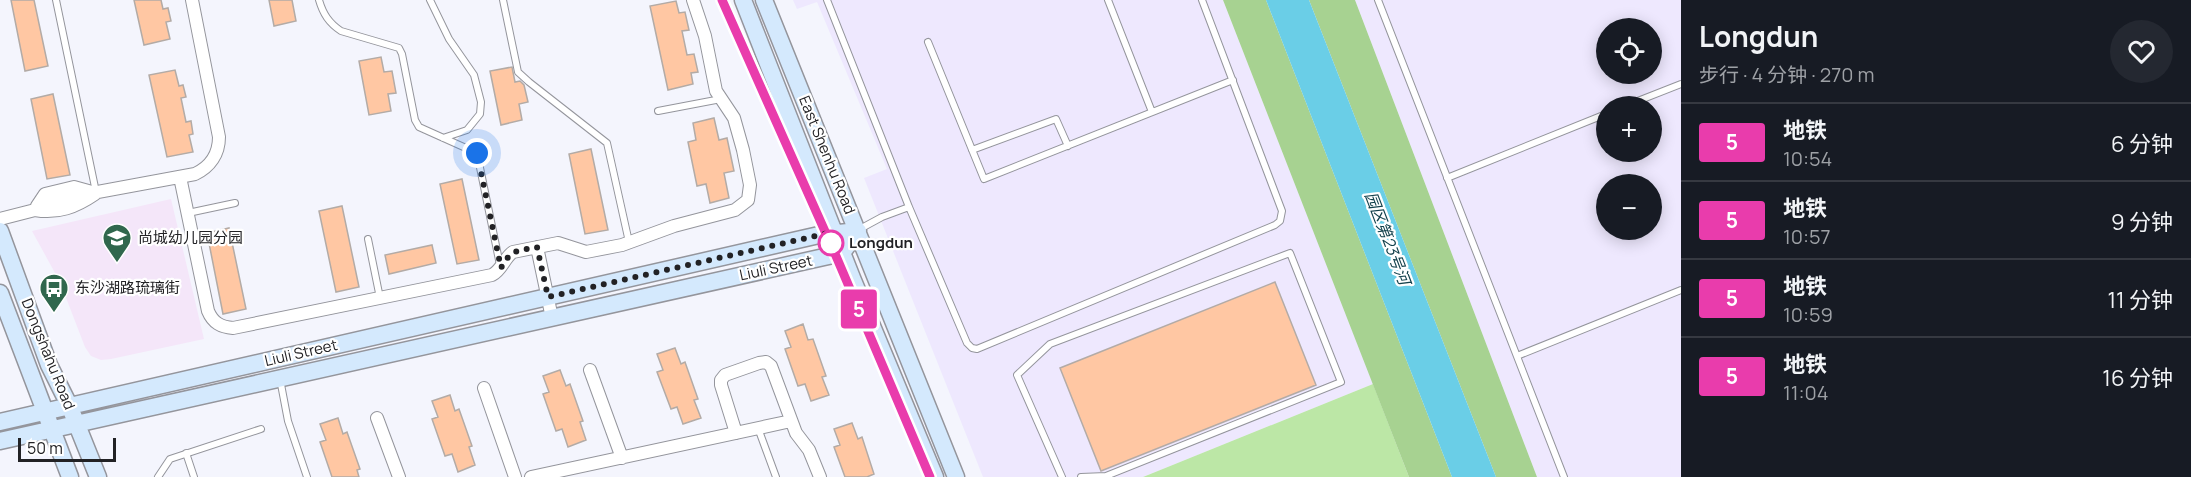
<!DOCTYPE html>
<html lang="zh">
<head>
<meta charset="utf-8">
<style>
  :root { --surface:#171b24; --page:#242831; --text:#f1f3f6; --muted:#9ea1a6; --line:#363941 }
  body { margin:0; font-family:Manrope,"Noto Sans SC",sans-serif; background:var(--page); color:var(--text); height:100vh; display:flex; flex-direction:column; font-size:22px; white-space:nowrap }
  * { box-sizing:border-box; margin:0 }
  p { font-size:20px; color:var(--muted) }
  .icon { flex:none; width:33px; height:33px; fill:none; stroke:currentColor; stroke-width:2; stroke-linecap:round; stroke-linejoin:round }
  .map { position:relative; flex:1; overflow:hidden }
  .sheet { display:flex; flex-direction:column; background:var(--surface); width:510px }
  .sheet>* { flex:none }
  .badge { padding:0 12px; border-radius:4px; font-size:21px; line-height:39px }
  .tools { position:absolute; left:1596px; top:18px; display:grid; gap:12px }
  .tools a { display:grid; place-items:center; width:66px; height:66px; border-radius:50%; background:var(--surface); box-shadow:0 3px 15px #0003; font-size:30px }
  .scale { position:absolute; left:18px; bottom:15px; width:98px; box-sizing:border-box; padding-left:6px; border:3px solid #222225; border-top:0; font-size:16px; line-height:21px; white-space:nowrap; color:#222225; -webkit-text-stroke:4px #fff; paint-order:stroke }
  .you { position:absolute; width:30px; height:30px; margin:-15px; border:4px solid #fff; border-radius:50%; background:#1a73e8; box-shadow:0 0 0 9px #1a73e833 }
  .map>.badge { position:absolute; translate:-50% -50%; box-shadow:0 0 0 3px #fff }
  .round { display:grid; place-items:center; flex:none; width:63px; height:63px; border-radius:32px; background:var(--page) }
  .head { display:flex; align-items:center; justify-content:space-between; height:102px; padding:0 18px }
  h1 { font-size:28px; font-weight:700; line-height:45px }
  ul { padding:0; list-style:none }
  li { display:flex; align-items:center; gap:18px; height:78px; padding:0 18px; border-top:2px solid var(--line) }
  li div { flex:1 }
  li b { display:block; font-size:22px }
  li em { font-style:normal }
  li .badge { min-width:66px; font-weight:700; text-align:center }
  main { display:flex; flex:1; min-height:0 }
  .map>svg:first-child { display:block }
  .industrial { fill:#eee8fe; fill-rule:evenodd }
  .education { fill:#f4e6f9 }
  .green { fill:#bce7a6 }
  .forest { fill:#a7d291 }
  .water { fill:#6acee7 }
  .building { fill:#ffc7a3; stroke:#b3aba6; stroke-width:1.5 }
  .lines { fill:none; stroke-linecap:round; stroke-linejoin:round }
  .lane-casing { stroke:#94959c; stroke-width:8 }
  .street-casing { stroke:#94959c; stroke-width:14 }
  .secondary-casing { stroke:#94959c; stroke-width:19 }
  .lane { stroke:#fff; stroke-width:6 }
  .street { stroke:#fff; stroke-width:12 }
  .secondary { stroke:#d4e9fd; stroke-width:16 }
  .line-casing { stroke:#fff; stroke-width:14 }
  .line { stroke:#e93cac; stroke-width:9 }
  .walk { stroke:#222225; stroke-width:6; stroke-dasharray:0 10.8 }
  .stop-dot { fill:#fff; stroke:#e93cac; stroke-width:3 }
  .labels { text-anchor:middle; stroke-width:4.5; stroke-linejoin:round; paint-order:stroke }
  .street-label { font-size:15px; fill:#222225; stroke:#fff }
  .poi-label { font-size:15px; fill:#222225; stroke:#fff; text-anchor:start }
  .stop-label { font-size:15px; font-weight:bold; fill:#222225; stroke:#fff; text-anchor:start }
  .water-label { font-size:16px; font-style:italic; fill:#13414c; stroke:#fff }
</style>
</head>
<body>
<main>
<div class="map">
<svg width="1681" height="477" viewBox="0 0 1681 477">
  <rect width="100%" height="100%" fill="#f4f5fd"/>
  <path class="industrial" d="M793 0H1223L1373 384 1143 477H983L864 178 887 169 817 2 797 9Z
    M1355 0H1681V477H1537ZM1606 28H1652V74H1606ZM1606 106H1652V152H1606ZM1606 184H1652V230H1606Z"/>
  <path class="education" d="M171 199 204 339 111 359 101 360 91 356 85 347 60 282 32 231Z"/>
  <path class="green" d="M1373 384 1409 477H1143Z"/>
  <path class="forest" d="M1223 0H1266L1452 477H1409Z
    M1309 0H1355L1537 477H1496Z"/>
  <path class="water" d="M1266 0H1309L1496 477H1452Z"/>
  <path class="building" d="M11 0H34L48 66 25 71Z
    M134 0H161L163 9 168 8 171 21 166 22 170 39 144 45Z
    M269 0H292L296 21 274 26Z
    M676 1 679 13 685 12 689 30 682 31 687 55 694 54 698 72 691 73 693 84 668 90 650 6Z
    M381 57 384 72 392 71 396 93 388 94 391 111 369 115 359 61Z
    M512 67 515 82 520 81 524 85 528 102 519 104 522 120 501 125 490 71Z
    M175 70 179 86 183 85 186 97 181 98 186 122 191 121 193 134 189 135 193 152 167 157 149 75Z
    M53 94 70 175 47 179 31 99Z
    M714 118 719 140 727 138 734 171 724 173 729 198 710 203 706 184 697 186 688 142 696 140 693 123Z
    M591 149 608 230 585 234 569 154Z
    M462 179 479 260 457 264 440 184Z
    M342 206 359 287 336 292 319 211Z
    M229 228 246 309 223 314 207 233Z
    M432 245 436 263 389 274 385 255Z
    M1275 282 1316 385 1101 471 1060 368Z
    M803 324 808 340 813 339 826 376 822 377 829 395 811 401 805 384 798 386 785 349 791 347 785 331Z
    M675 348 681 364 685 362 698 399 694 400 701 418 683 424 677 407 671 409 657 372 663 370 657 354Z
    M560 370 566 386 570 384 583 421 580 422 586 440 568 447 562 429 556 431 543 394 549 392 543 376Z
    M450 395 455 411 459 409 472 446 469 447 475 465 458 472 452 454 445 456 432 419 438 417 432 401Z
    M338 418 343 434 347 432 360 469 357 470 359 477H332L320 442 326 440 320 424Z
    M852 423 858 439 862 437 874 474 867 477H845L834 447 840 445 834 429Z"/>
  <g class="lines">
    <g class="lane-casing">
      <path id="lane" d="M56 0 96 192
        M319 0C323 14 329 23 341 31L399 48 402 54 415 120 419 127 477 153 500 265
        M430 0 449 39 474 75 481 102 480 114 467 130 443 138
        M503 0 518 72 529 82 607 143 629 242
        M827 0 909 207 967 343 972 348 977 349 1275 225 1280 221 1282 211 1202 0
        M1108 0 1152 112
        M1378 0 1564 477
        M928 42 984 179 1233 80
        M1625 106 1681 84
        M658 111 721 99
        M972 150 1056 119 1068 146
        M1447 178 1606 114
        M188 213 235 203
        M858 230 882 217 909 207
        M368 239 380 298
        M1517 356 1681 290
        M280 379 288 421 307 477
        M758 428 776 477
        M186 453 194 477
        M158 477 170 459 261 429
        M1062 477 1017 375 1050 344 1290 253 1341 382 1106 476 1081 477"/>
    </g>
    <g class="street-casing">
      <path id="street" d="M180 177 208 311C213 323 221 327 233 328L492 275C502 270 504 258 513 252L558 243 586 252 622 245 674 226 735 210 748 200 750 185 743 150 734 118 716 91 705 36 693 0
        M37 206 45 194 74 187 92 192
        M35 210C58 214 76 207 95 194
        M0 219 35 210 47 203 76 196 195 174C210 167 219 154 219 137L192 0
        M537 247 552 318
        M590 370 622 458
        M484 388 515 477
        M377 418 399 477
        M736 433 721 385V380L725 375 759 363 766 362 771 366 796 433 809 450 820 477
        M531 477 791 421"/>
    </g>
    <g class="secondary-casing">
      <path id="secondary" d="M743 0 852 278 935 477
        M764 0 956 477
        M0 231 49 365 69 405 98 477
        M0 293 70 477
        M0 422 819 235 858 231
        M0 441 842 253 858 231"/>
    </g>
    <use href="#lane" class="lane"/>
    <use href="#street" class="street"/>
    <use href="#secondary" class="secondary"/>
  </g>
  <g class="lines">
    <g class="line-casing">
      <path id="line" d="M722 0 836 256 930 477"/>
    </g>
    <use href="#line" class="line"/>
    <path class="walk" d="M477 153 501 268C511 249 518 251 537 247L548 297 833 232 831 243"/>
  </g>
  <defs>
    <g id="school-pin" transform="scale(1.5)"><path d="M0 17L-7.5 6A9.5 9.5 0 1 1 7.5 6Z" fill="#30674d" stroke="#fff"/><path d="M0-5L7-2L0 1L-7-2ZM-4 1L0 2.5L4 1V4Q0 6-4 4Z" fill="#fff"/></g>
    <g id="bus-pin" transform="scale(1.5)"><path d="M0 17L-7.5 6A9.5 9.5 0 1 1 7.5 6Z" fill="#30674d" stroke="#fff"/><path d="M-5-6H5V4H4V6H2V4H-2V6H-4V4H-5ZM-3.5-4V0h7V-4ZM-3.5 1.2v1.5H-2V1.2ZM2 1.2v1.5H3.5V1.2Z" fill="#fff"/></g>
  </defs>
  <g fill-rule="evenodd">
    <use href="#school-pin" x="117" y="238"/>
    <use href="#bus-pin" x="54" y="288"/>
  </g>
  <circle class="stop-dot" cx="831" cy="243" r="12"/>
  <g class="labels">
    <g class="street-label">
      <text transform="translate(827 155) rotate(68)" y="5">East Shenhu Road</text>
      <text transform="translate(776 268) rotate(-12)" y="5">Liuli Street</text>
      <text transform="translate(301 353) rotate(-13)" y="5">Liuli Street</text>
      <text transform="translate(48 354) rotate(68)" y="5">Dongshahu Road</text>
    </g>
    <g class="poi-label">
      <text x="138" y="243">尚城幼儿园分园</text>
      <text x="75" y="293">东沙湖路琉璃街</text>
    </g>
    <g class="stop-label">
      <text x="849" y="248">Longdun</text>
    </g>
    <g class="water-label">
      <text transform="translate(1388 238) rotate(69)" y="6">园区第23号河</text>
    </g>
  </g>
</svg>
<div class="tools">
<a><svg class="icon" aria-label="locate" viewBox="0 0 24 24"><circle cx="12" cy="12" r="6"/><path d="M12 2v4M12 18v4M2 12h4M18 12h4"/></svg></a>
<a>+</a>
<a>−</a>
</div>
<div class="scale">50 m</div>
<div class="you" style="left:477px;top:153px"></div>
<b class="badge" style="left:859px;top:309px;background:#e93cac;color:#fff">5</b>
</div>
<section class="sheet">
<div class="head"><div><h1>Longdun</h1><p>步行 · 4 分钟 · 270 m</p></div><a class="round"><svg class="icon" aria-label="heart" viewBox="0 0 24 24"><path d="M12 20l-8-8c-3-5 5-10 8-4 3-6 11-1 8 4z"/></svg></a></div>
<ul>
<li><span class="badge" style="background:#e93cac;color:#fff">5</span><div><b>地铁</b><p>10:54</p></div><em>6 分钟</em></li>
<li><span class="badge" style="background:#e93cac;color:#fff">5</span><div><b>地铁</b><p>10:57</p></div><em>9 分钟</em></li>
<li><span class="badge" style="background:#e93cac;color:#fff">5</span><div><b>地铁</b><p>10:59</p></div><em>11 分钟</em></li>
<li><span class="badge" style="background:#e93cac;color:#fff">5</span><div><b>地铁</b><p>11:04</p></div><em>16 分钟</em></li>
</ul>
</section>
</main>
</body>
</html>
